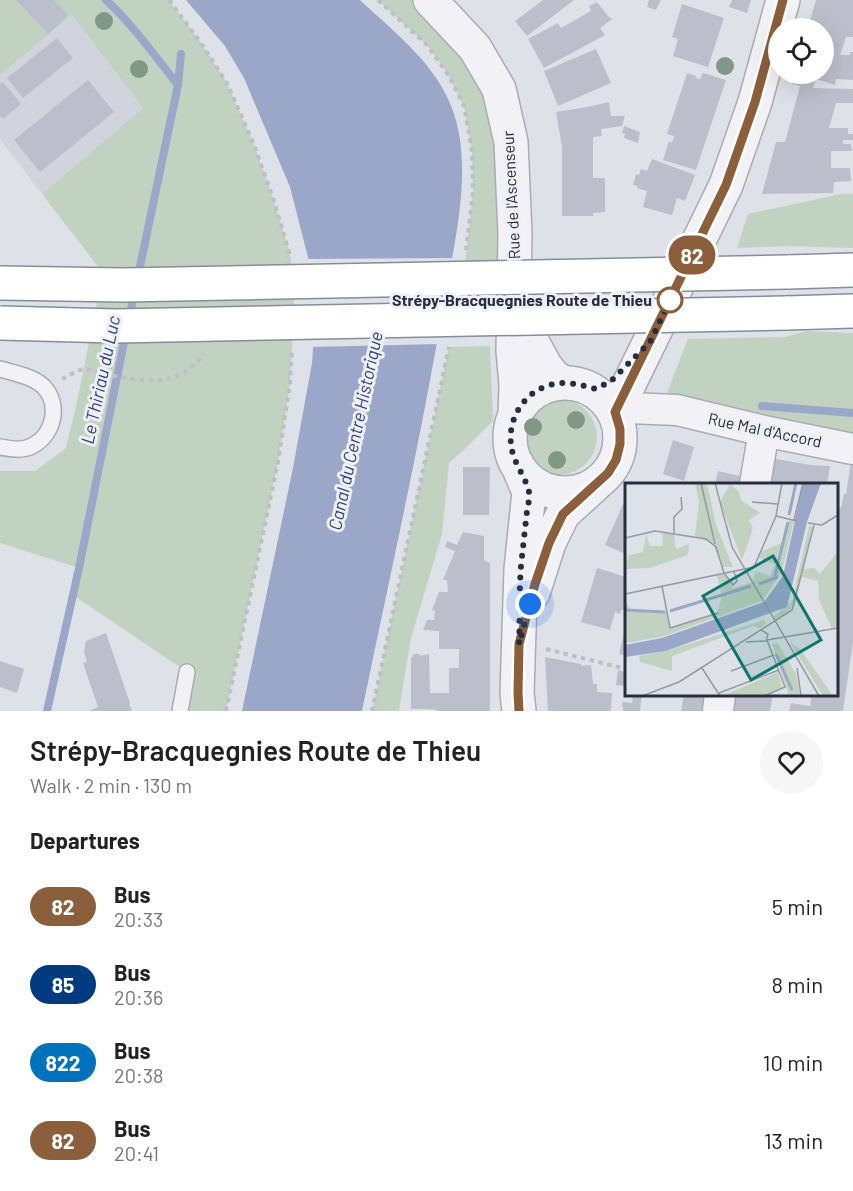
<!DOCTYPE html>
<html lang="en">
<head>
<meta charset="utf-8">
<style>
  :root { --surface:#fff; --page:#f6f6f6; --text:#222; --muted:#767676 }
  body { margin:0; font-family:Barlow,sans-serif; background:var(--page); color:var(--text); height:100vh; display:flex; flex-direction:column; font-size:22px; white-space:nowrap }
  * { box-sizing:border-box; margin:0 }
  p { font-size:20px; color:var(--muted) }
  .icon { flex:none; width:33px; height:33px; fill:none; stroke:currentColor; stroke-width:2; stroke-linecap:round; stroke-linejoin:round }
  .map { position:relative; height:711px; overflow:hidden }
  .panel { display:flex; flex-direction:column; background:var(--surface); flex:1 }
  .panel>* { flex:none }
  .badge { padding:0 12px; border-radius:20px; font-size:21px; line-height:39px }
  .fabs { position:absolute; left:768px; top:18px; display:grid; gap:12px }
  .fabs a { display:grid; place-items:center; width:66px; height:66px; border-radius:50%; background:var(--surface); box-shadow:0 6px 24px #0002; font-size:30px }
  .you { position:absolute; width:30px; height:30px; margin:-15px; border:4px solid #fff; border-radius:50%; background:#1a73e8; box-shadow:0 0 0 9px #1a73e833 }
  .map>.badge { position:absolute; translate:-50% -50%; box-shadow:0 0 0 3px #fff }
  h2 { padding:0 30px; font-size:22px; line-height:54px }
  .round { display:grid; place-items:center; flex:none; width:63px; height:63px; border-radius:32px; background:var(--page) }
  .summary { display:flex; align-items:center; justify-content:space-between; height:102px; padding:0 30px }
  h1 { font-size:28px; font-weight:600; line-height:45px }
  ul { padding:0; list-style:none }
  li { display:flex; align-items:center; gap:18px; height:78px; padding:0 30px }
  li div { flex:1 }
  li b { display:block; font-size:22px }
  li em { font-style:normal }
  li .badge { min-width:66px; font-weight:700; text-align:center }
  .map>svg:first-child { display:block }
  .built { fill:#d1d3dd }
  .green { fill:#c1d2c0 }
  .water { fill:#9aa7c8 }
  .pier { fill:#dfe1e8 }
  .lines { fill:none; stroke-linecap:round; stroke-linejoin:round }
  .stream { stroke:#9aa7c8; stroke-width:8 }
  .building { fill:#bcbfcb }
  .service-casing { stroke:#a8abb5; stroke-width:18 }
  .minor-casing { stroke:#a8abb5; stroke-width:33 }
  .tertiary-casing { stroke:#a8abb5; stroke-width:36 }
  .trunk-casing { stroke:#878b9e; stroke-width:36 }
  .path { stroke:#bdbfc6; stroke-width:4; stroke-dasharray:4.5 4.5; stroke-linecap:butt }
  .service { stroke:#f2f2f6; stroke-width:15 }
  .minor { stroke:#f2f2f6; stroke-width:30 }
  .tertiary { stroke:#f2f2f6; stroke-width:33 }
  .trunk { stroke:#fff; stroke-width:33 }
  .trunk-bridge-casing { stroke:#878b9e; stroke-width:36; stroke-linecap:butt }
  .trunk-bridge { stroke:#fff; stroke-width:33 }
  .tree { fill:#829786 }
  .line-casing { stroke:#fff; stroke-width:14 }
  .line { stroke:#8b5e3c; stroke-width:9 }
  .walk { stroke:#282c3f; stroke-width:6; stroke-dasharray:0 10.8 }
  .stop-dot { fill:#fff; stroke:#8b5e3c; stroke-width:3 }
  .labels { text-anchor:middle; stroke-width:6; stroke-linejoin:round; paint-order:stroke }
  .street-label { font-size:16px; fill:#282c3f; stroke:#eef0f6 }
  .stop-label { font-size:16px; font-weight:bold; fill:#282c3f; stroke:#eef0f6; text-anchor:end }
  .water-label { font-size:18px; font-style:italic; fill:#334272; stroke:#eef0f6 }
  .inset-river { fill:none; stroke:#9aa7c8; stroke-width:3 }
  .inset-road { fill:none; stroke:#9699a4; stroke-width:1.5 }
  .view { fill:#0f766e; fill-opacity:0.15; stroke:#0f766e; stroke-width:3 }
  .inset-edge { fill:none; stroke:#282c3f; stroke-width:3 }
</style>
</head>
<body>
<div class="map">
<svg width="853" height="711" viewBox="0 0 853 711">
  <rect width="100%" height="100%" fill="#dfe1e8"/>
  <path class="built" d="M72 15 143 108 42 194 0 139V75Z"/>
  <path class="green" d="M0 0H169L201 43 227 83 254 145 273 198 289 250 294 277V306L290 383 278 462 226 711H180L187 672 73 595 79 568 0 543V471H35L66 448 78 397 103 273 42 194 143 108 72 15 0 75Z
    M378 0H430L499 89 515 263H465L473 192 472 151 464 106 449 76 427 45Z
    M841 194H853V248L789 246 737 248 748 214Z
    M806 331 853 333V433L763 418 666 395 688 339 785 337Z
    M490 346 493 421 466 448 449 463 442 534 411 638 399 711H372L449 347Z
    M521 437a38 38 0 1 1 76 0a38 38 0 1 1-76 0Z"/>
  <path class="water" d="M186 0H360C395 33 439 66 454 114 473 172 454 244 444 302 421 439 390 575 362 711H242L293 468 312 363 315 320 311 269 290 187 244 78 225 46Z"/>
  <path class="pier" d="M455 258 440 344 310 347 312 320 308 269 305 259Z"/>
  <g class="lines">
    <path class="stream" d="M106 0C133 25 155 56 178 85
      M138 276 178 85 181 54
      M129 318 135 291
      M762 406 853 413
      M47 711 79 568 126 332"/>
  </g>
  <path class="building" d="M16 0H54L68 15 48 34Z
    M543 0H574L527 36 515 21Z
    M649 0H661L656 10 647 7Z
    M732 0H751L747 13 729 7Z
    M816 0H853V37H846L840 55H850V52H853V80L836 79 835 85 816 79 813 88 853 89V103H836L829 128H848V134H853V140H843V144H851L852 151H831V168H850L851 181 834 182 833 193 762 194 776 142H785L800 86 792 84 795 74H824V28H808Z
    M597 2 608 16 612 19 600 28 605 35 544 68 528 39 558 23 561 28 591 11 589 6Z
    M682 4 724 18 708 67 673 56 678 39 672 37Z
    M57 38 73 58 23 98 7 78Z
    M596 49 611 83 558 106 544 71Z
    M687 73 696 76 695 78 700 79 703 73 726 80 696 170 663 160 669 141 672 143 674 136 667 134Z
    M88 80 114 112 40 172 14 140Z
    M3 82 21 104 3 119 0 115V84Z
    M609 102 611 116H625L622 126 601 129 602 136 593 137V178H605V212L593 213V216H562V147L556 112 587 107Z
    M624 126 640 132 638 143 624 138 625 134 622 133Z
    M652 159 695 175 685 201 677 198 672 215 643 207 647 191 637 188 638 186 633 185 636 174 639 175 641 169 647 171Z
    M673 440 694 447 684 481 663 474Z
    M771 458 810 465 830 466 827 484H766Z
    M851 462 853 463V642L843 711H789L791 703 810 706 812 694H837V537L839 528 837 527V508H841L844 494H846Z
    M463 467H490L489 515H463Z
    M718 471 740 476 739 484H715Z
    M623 504 626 505V554L605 545Z
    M463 532 484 536V560L490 563V711H437V710L429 709H411V659L414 654H420L419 656 429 654 430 693H449V668H459V649H439V631L423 630 427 620H434L435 611 432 610 439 592H448L447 580H443L455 551 445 547 447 541 457 545Z
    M597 568 626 577V610H621L620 614 615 612 610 630 581 622Z
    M106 633 130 703 129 704 132 711H89L98 707 83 663 87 662 84 652 86 641Z
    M624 634 626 635V656L619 654Z
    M545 657 581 664V666L591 665 593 684H597V692L612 693 611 711H548Z
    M0 661 24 669 17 693 0 687Z
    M618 670 626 672V686L616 685Z
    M633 694H642L640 711H623L622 702 632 703Z
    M684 694H706L703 711H681Z
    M732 694H773L770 711H729Z"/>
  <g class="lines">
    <g class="service-casing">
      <path id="service" d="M0 369C14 373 32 376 43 386 61 404 54 435 32 446 22 451 11 449 0 447
        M180 711 187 672"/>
    </g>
    <g class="minor-casing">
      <path id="minor" d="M616 416 629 408 677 410 764 431 853 449
        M755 484 764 431
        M718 711 720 694"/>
    </g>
    <g class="tertiary-casing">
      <path id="tertiary" d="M430 0 475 48 499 89 511 142 515 234 513 351 516 384 515 417
        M515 311 546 367 556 379 567 383
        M510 438a55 55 0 1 1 110 0a55 55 0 1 1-110 0Z
        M615 413 726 185 755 102 783 0
        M517 464 529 492 521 569 517 693 519 711
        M533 593 549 543 563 514 595 485"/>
    </g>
    <g class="trunk-casing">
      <path id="trunk" d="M788 272 853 270
        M786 313 853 311"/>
    </g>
    <path class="path" d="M169 0 201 43 227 83 254 145 273 198 290 255
      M378 0 427 45 449 76 464 106 472 151 473 192 466 251
      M62 379C68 376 77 370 84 369 90 369 100 373 106 374 146 382 177 389 204 354
      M546 649 626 669
      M226 711 278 462 290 383 292 349
      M372 711 449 347"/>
    <use href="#service" class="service"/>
    <use href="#minor" class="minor"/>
    <use href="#tertiary" class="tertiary"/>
    <use href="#trunk" class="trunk"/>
    <g class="trunk-bridge-casing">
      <path id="trunk-bridge" d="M0 283 122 285 788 272
        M0 323 116 326 786 313"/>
    </g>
    <use href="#trunk-bridge" class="trunk-bridge"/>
  </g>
  <g class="tree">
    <circle cx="104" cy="21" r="9"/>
    <circle cx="725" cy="66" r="9"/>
    <circle cx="139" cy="69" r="9"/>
    <circle cx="576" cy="420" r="9"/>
    <circle cx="533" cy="427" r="9"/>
    <circle cx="557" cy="460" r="9"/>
  </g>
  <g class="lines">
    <g class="line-casing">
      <path id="line" d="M519 711 518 693 519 644 535 584 549 543 563 514 608 473 616 460 620 444V429L615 412 726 185 755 102 783 0"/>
    </g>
    <use href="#line" class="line"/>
    <path class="walk" d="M530 604 519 644C520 618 519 592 521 566 523 547 525 529 527 511 528 505 530 498 529 492 527 481 516 465 513 454 504 425 521 393 550 385 566 380 580 385 596 389L611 381 650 342 670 300"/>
  </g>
  <circle class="stop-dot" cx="670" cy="300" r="12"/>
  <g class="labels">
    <g class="street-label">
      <text transform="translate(511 195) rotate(-93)" y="6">Rue de l'Ascenseur</text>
      <text transform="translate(765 430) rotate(12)" y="6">Rue Mal d'Accord</text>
    </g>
    <g class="stop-label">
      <text x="652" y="306">Strépy-Bracquegnies Route de Thieu</text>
    </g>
    <g class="water-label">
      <text transform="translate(101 380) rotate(-78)" y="6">Le Thiriau du Luc</text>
      <text transform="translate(356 431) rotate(-78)" y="6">Canal du Centre Historique</text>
    </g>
  </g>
  <g transform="translate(625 483)">
    <rect width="213" height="213" fill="#dfe1e8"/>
    <path d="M70 0H82L91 42 108 84H98L88 61 70 53 74 19ZM105 1 114 9 116 17 135 30 124 37 128 45 117 77 95 19ZM164 36 169 37 157 89 137 118 36 154 0 160V117L5 126 42 129 44 145 92 130 97 113 92 92H100L108 105 127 99 131 88 145 93 150 81 134 75 137 68 159 59ZM184 43 187 44 179 86 189 85 195 91 213 68V145L207 146 194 117 193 98 177 94 170 122 151 138 148 134 167 118ZM37 50 49 51 51 66 64 61 63 72 25 85 0 86 4 72 18 69 21 51 25 63H38ZM139 137 141 141 134 145 128 143 47 173V188L15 179 14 173 42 168ZM165 159 176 167 208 213H198ZM153 160 171 191 175 213H164L147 161ZM153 189 157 205 137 213H97Z" fill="#c1d2c0"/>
    <path d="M178 0H196L182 39 162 124 41 168 0 174V162L37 155 139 119 158 93Z" fill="#9aa7c8"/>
    <path class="inset-river" d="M164 32 171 0M150 93 163 39M134 101 153 94M0 127 40 129M45 128 126 103M151 171 167 207"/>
    <path class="inset-road" d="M76 0 90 61M90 0 107 64 194 213M127 19 153 21M151 33 172 38M169 37 178 0M183 40 197 42 213 32M49 50V34L57 26 56 14M0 55 30 48 81 56 91 64 99 90 108 102 112 98 109 89M37 103 45 145 93 130M0 111 129 84 151 33 157 0M142 157 213 145M121 159 141 158 143 151 136 147M77 185 95 213M172 185 176 213M106 188 149 172M94 210 154 187M17 213 54 199 167 127 189 42M139 213 160 204 142 157"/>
    <path class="view" d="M148 73 196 157 126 197 78 113Z"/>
    <rect width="213" height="213" class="inset-edge"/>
  </g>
</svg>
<div class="fabs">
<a><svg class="icon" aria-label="locate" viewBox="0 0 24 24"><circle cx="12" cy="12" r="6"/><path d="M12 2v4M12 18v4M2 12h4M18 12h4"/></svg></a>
</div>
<div class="you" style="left:530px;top:604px"></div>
<b class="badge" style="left:692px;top:255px;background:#8b5e3c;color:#fff">82</b>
</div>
<section class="panel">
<div class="summary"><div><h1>Strépy-Bracquegnies Route de Thieu</h1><p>Walk · 2 min · 130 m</p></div><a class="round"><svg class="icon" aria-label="heart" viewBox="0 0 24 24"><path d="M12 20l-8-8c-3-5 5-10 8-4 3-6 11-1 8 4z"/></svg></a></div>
<h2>Departures</h2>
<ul>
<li><span class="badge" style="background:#8b5e3c;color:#fff">82</span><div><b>Bus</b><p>20:33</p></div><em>5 min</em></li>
<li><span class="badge" style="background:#003b80;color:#fff">85</span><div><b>Bus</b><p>20:36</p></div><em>8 min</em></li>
<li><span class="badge" style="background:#0072bc;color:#fff">822</span><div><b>Bus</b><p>20:38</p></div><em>10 min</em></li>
<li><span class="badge" style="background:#8b5e3c;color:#fff">82</span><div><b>Bus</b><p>20:41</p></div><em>13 min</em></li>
</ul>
</section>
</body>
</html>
